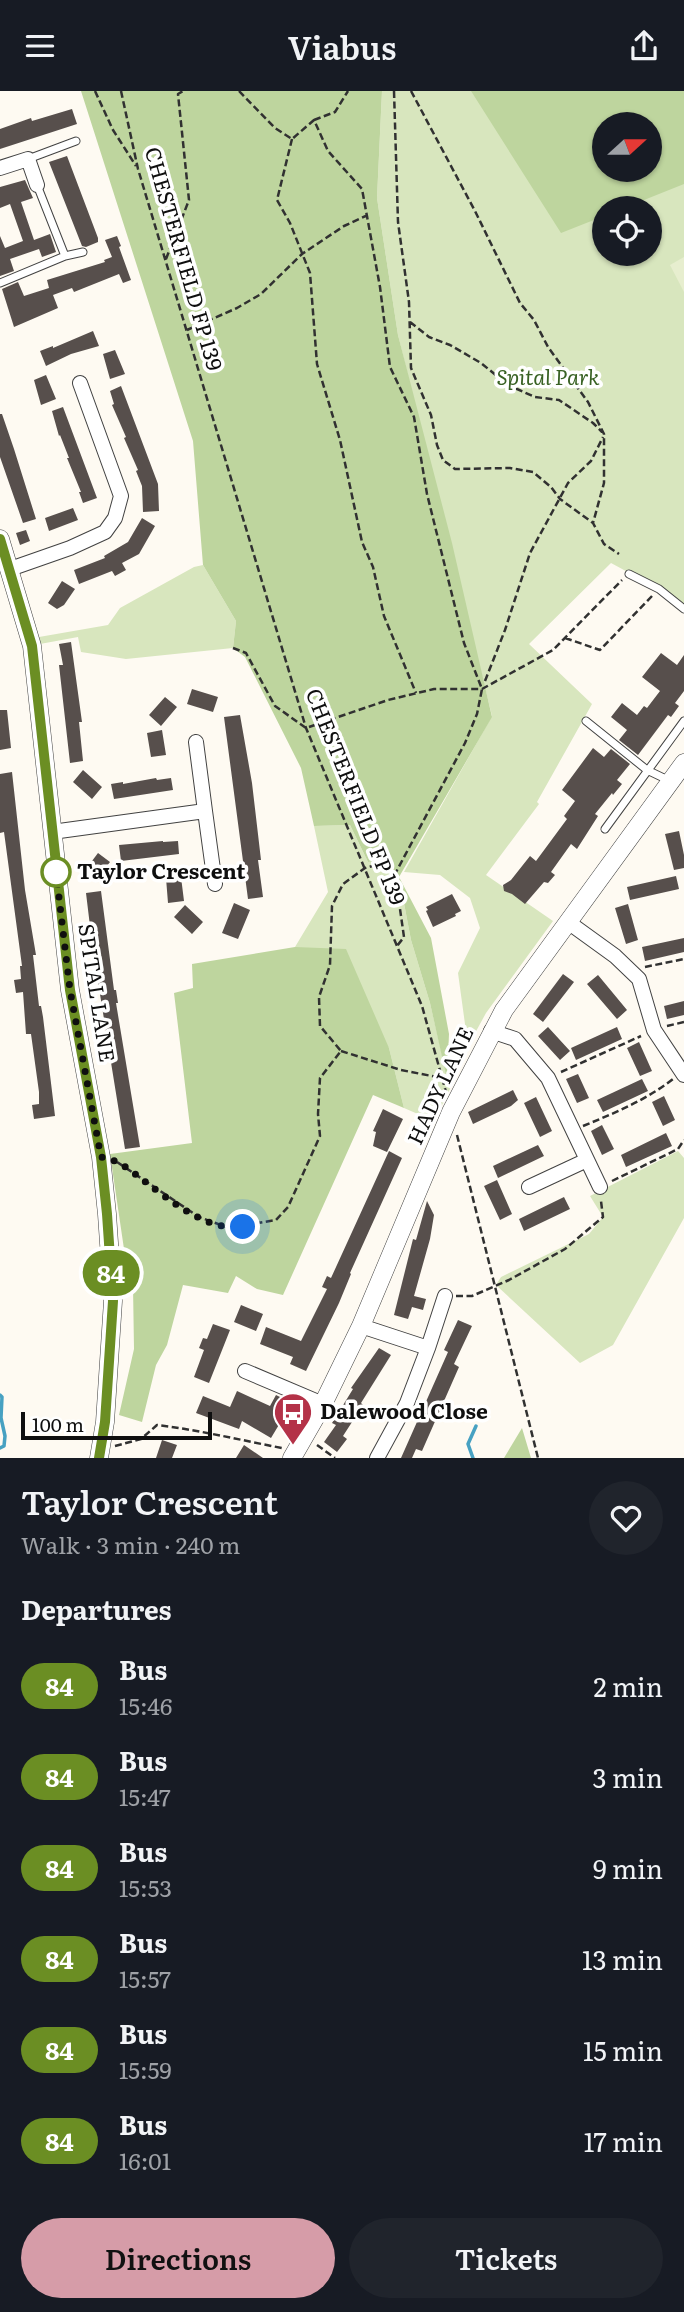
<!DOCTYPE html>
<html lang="en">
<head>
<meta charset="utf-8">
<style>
  :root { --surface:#171b24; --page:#20242c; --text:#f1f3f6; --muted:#9ea1a6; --accent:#d69ca8 }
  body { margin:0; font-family:Literata,serif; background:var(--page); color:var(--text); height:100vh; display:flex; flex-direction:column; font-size:26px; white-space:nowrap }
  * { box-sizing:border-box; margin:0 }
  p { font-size:23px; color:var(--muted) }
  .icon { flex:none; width:38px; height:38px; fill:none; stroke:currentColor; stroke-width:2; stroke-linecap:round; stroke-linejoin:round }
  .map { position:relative; height:1367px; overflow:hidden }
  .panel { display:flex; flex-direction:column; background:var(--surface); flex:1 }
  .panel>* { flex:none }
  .badge { padding:0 14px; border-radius:23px; font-size:24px; line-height:46px }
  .needle { width:46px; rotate:69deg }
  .tools { position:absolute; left:592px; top:21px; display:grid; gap:14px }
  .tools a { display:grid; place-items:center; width:70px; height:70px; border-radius:50%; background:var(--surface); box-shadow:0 2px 5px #0004; font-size:35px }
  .scale { position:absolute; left:21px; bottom:18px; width:191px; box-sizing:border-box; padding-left:7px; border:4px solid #0f0f0f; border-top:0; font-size:19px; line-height:24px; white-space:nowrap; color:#0f0f0f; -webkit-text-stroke:5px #fff; paint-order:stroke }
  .you { position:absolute; width:35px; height:35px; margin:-18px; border:5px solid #fff; border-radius:50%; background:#1a73e8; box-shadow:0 0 0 10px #1a73e833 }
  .map>.badge { position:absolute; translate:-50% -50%; box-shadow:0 0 0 4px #fff }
  h2 { padding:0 21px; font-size:26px; line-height:63px }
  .round { display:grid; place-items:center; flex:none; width:74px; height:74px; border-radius:37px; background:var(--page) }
  .summary { display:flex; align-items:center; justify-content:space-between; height:119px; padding:0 21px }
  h1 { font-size:33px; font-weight:600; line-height:52px }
  .action { display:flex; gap:14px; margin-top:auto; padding:14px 21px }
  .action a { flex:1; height:80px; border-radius:42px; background:var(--accent); color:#111; font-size:28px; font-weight:600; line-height:80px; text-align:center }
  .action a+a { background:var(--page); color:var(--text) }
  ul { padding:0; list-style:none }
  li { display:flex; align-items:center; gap:21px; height:91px; padding:0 21px }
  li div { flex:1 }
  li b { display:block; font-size:26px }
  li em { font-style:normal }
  li .badge { min-width:77px; font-weight:700; text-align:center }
  header { display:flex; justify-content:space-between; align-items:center; height:91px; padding:0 21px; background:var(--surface); font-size:32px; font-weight:600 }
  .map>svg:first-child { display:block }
  .green { fill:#d8e6be; fill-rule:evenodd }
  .forest { fill:#bed59e; fill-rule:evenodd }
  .pitch { fill:#e7eecf }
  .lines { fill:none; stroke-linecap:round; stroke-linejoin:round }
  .stream { stroke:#47a1c2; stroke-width:3.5 }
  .building { fill:#574f4c }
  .service-casing { stroke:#424242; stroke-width:9 }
  .minor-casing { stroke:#424242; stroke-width:16 }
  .tertiary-casing { stroke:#424242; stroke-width:19 }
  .path { stroke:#313131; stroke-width:2.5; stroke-dasharray:7 3.5; stroke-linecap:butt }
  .service { stroke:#fff; stroke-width:7 }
  .minor { stroke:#fff; stroke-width:14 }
  .tertiary { stroke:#fff; stroke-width:18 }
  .line-casing { stroke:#fff; stroke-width:16 }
  .line { stroke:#6b8e23; stroke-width:10 }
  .walk { stroke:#0f0f0f; stroke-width:7; stroke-dasharray:0 12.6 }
  .stop-dot { fill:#fff; stroke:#6b8e23; stroke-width:3.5 }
  .labels { text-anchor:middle; stroke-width:7; stroke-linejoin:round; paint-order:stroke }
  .street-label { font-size:21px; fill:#0f0f0f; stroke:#fff }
  .park-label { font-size:21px; font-style:italic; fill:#396224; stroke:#fff }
  .stop-label { font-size:21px; font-weight:bold; fill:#0f0f0f; stroke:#fff; text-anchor:start }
  .poi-label { font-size:21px; font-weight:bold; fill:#0f0f0f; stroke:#fff; text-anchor:start }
</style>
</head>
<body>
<header><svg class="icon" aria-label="menu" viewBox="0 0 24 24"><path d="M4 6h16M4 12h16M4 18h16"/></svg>Viabus<svg class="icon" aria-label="share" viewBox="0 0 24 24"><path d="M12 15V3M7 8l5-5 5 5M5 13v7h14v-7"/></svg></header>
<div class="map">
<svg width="684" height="1367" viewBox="0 0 684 1367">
  <rect width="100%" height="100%" fill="#fefaf2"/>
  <path class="green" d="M382 0H684V518L659 498 611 472 529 553 592 613 537 711 539 713 486 784 553 830 486 922 468 955 458 882 480 837 470 807 440 784 404 781 492 625 398 244 377 107ZM604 33H649V79H604ZM604 117H649V163H604Z
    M203 474 236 530 233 557 126 568 81 561 78 546 40 553 39 546 108 534 120 517 194 476Z
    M350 734 368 771 376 770 399 786 411 849 430 912 450 998 434 1030 404 1017 389 957 295 856 328 801 314 735Z
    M678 1060 684 1067V1127L613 1254 580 1272 496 1194 501 1186 589 1143 603 1126 590 1105Z"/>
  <path class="forest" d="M81 0H382L377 107 398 244 452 452 492 626 399 786 431 847 449 943 447 988 430 912 411 849 399 786 376 770 368 771 350 734 314 735 301 677 245 566 233 557 236 530 203 474 193 350Z
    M471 0H684V93L624 117H604V125L561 142ZM649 33V79H604V33Z
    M295 856 346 858 389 957 404 1017 373 1004 283 1204 257 1198 236 1185 228 1202 183 1194 167 1254 156 1274 142 1331 119 1324 134 1258 133 1195 138 1176 124 1158 110 1063 192 1052 174 902 193 897 192 873Z
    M522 1337 531 1367H504Z"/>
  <path class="pitch" d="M684 166V201L670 174Z"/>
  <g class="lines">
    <path class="stream" d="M0 1304 2 1306 1 1327 5 1345 4 1355 0 1357
      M473 1367 468 1353 476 1335"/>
  </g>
  <path class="building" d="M72 18 77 33 0 58V38L31 27 32 30Z
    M67 65 98 147V151L86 156 82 155 49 71Z
    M25 89 33 107 21 111 34 149 50 143 56 161 42 166 39 158 10 168 14 180 0 185V145L5 157 23 150 10 113 0 117V96Z
    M117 145 121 155 119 156 131 189 123 192 119 183 74 201 72 197 53 204 58 217 14 236 2 198 18 191 24 205 49 197 47 189 105 171 104 169 112 166 105 149Z
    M93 240 99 255 71 263 46 275 40 260 53 255V257Z
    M115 259 125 283 110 288 103 263Z
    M46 284 56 308 41 314 34 289Z
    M121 295 158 393 159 420 143 421 142 395 136 380 138 379 124 347 126 346 112 314 114 313 110 300Z
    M63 316 97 407 83 412 79 401H81L67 367H69L60 344 59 345 52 320Z
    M0 323H2L14 358 36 428 23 432 0 366Z
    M73 417 78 429 49 440 45 427Z
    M142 427 155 435 139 463 122 472 126 479 115 485 112 480 79 493 74 479 105 467 104 465 128 451Z
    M26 439 30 450 20 454 16 442Z
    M62 490 75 498 64 514 57 518 48 512Z
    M71 551 82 631H79L83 670 70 672 59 574H63L59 553Z
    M661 562 677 574 684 564V600L675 612 679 615 671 626 668 624 638 664 619 649 627 639 611 626 622 612 637 624 644 615 647 617 660 600 642 586Z
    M192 598 218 606 213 621 187 613Z
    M165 606 177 616 161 635 149 624Z
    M0 619H7L11 657 0 659Z
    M240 624 252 692 261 769H258L263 806 248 808 224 626Z
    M162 639 166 664 151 666 147 642Z
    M593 657 604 666 611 658 630 673 617 689 622 693 613 704 612 702 595 723 598 725 577 758 571 753 551 781 555 784 548 792 544 791 525 813 512 803 504 800 503 794 511 789 530 765 536 770 567 728 564 725 575 710 562 699Z
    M83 679 102 696 92 708 73 691Z
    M12 681 25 799 36 864H33L39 915H41L43 926 55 1025 34 1028 32 1014 39 1013V1001L31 943H26L23 901 16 902 14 889 21 888 20 875H22L4 741 0 742V683Z
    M156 687 157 689 171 687 173 699 114 708 111 693 123 691V693Z
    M679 740 684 764V777L674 779 665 743Z
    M163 750V751L178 750 179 763 121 770 119 754Z
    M98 762 110 771 95 791 83 782Z
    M676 785 679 798 630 809 627 796Z
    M181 786 184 810 168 812 166 787Z
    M101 800 114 899H116L118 912H116L140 1056 125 1058 93 860 86 802Z
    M452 803 461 820 455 823 456 825 433 836 426 820 428 819 426 816Z
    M234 812 250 819 238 848 222 842Z
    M628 813 638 849 626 853 615 817Z
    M185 814 203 831 192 843 174 826Z
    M684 847V861L645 870 642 856Z
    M563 883 574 891 543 931 533 923Z
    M598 884 627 919 617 928 587 893Z
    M684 910V924L667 928 664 915Z
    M548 936 570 960 560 969 538 945Z
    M617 936 622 948 576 969 571 957Z
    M639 951 652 980 640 985 627 957Z
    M578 983 589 1007 577 1012 566 988Z
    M642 988 648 1000 603 1021 597 1009Z
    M513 999 518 1009 511 1015 473 1033 468 1021Z
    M664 1005 675 1029 663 1035 652 1011Z
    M536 1006 552 1040 540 1046 524 1012Z
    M383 1018 403 1028 387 1061 373 1055 376 1041 373 1040Z
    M602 1034 614 1058 602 1064 591 1040Z
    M666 1042 672 1055 626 1076 621 1064Z
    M538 1054 544 1065 498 1087 493 1075Z
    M389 1060 402 1067 350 1182 351 1183 339 1212 306 1280 290 1273 293 1266 260 1253 266 1236 301 1250 327 1198 322 1196 327 1185 331 1187Z
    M497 1089 512 1123 500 1129 484 1095Z
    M564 1106 570 1118 524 1140 519 1128Z
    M427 1110 434 1124 430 1148 414 1205 426 1208 423 1219 412 1216 408 1228 394 1224 413 1148 416 1149Z
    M241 1214 263 1223 256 1240 234 1231Z
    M458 1229 472 1235 454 1273 459 1276 422 1360 416 1358 412 1367H401L448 1261 444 1259Z
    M213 1233 230 1239 209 1292 194 1286 204 1259 199 1257 203 1247 207 1248Z
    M379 1257 391 1264 361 1312 363 1314 343 1345 347 1348 337 1361 324 1351 336 1334 332 1332 353 1298 351 1297Z
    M237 1300 270 1315 276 1304 292 1312 271 1347 242 1330 239 1338 196 1322 203 1305 230 1316Z
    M162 1349 177 1354 172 1367H156Z
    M244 1354 263 1367H236Z"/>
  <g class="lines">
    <g class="service-casing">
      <path id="service" d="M28 68 76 50
        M37 94 65 165
        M0 192 65 165 83 161
        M629 483 659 498 684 518
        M586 630 647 679 670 690
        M605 738 684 630"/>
    </g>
    <g class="minor-casing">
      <path id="minor" d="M0 77 28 68 37 94
        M10 478 70 457 105 441 115 427 121 405 80 292
        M205 720 215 793
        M52 741 205 720 196 651
        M568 831 615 865 639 888 654 939 684 984
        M491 940 515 948 548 987 600 1096
        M529 1096 587 1069
        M361 1235 428 1257
        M245 1280 323 1313
        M377 1367 407 1312 428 1257 445 1205"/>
    </g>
    <g class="tertiary-casing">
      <path id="tertiary" d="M0 448 32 555 70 899 101 1066 107 1123 113 1210 105 1331 99 1367
        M292 1367 323 1313 361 1235 451 1021 504 919 684 672"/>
    </g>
    <path class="path" d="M95 0 113 39 136 75
      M121 0 138 78 306 637 422 915 446 1001
      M239 0 275 37 292 48 314 29 328 60 362 98 380 196 390 276 414 326 427 403 464 552 482 598 477 623 465 652 395 783
      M394 0 398 131 409 211 411 277 431 324 437 354 443 369 455 378 510 377 533 381 551 396 560 408 593 432 604 453 619 463
      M411 0 475 120 520 212 534 229 548 256 588 311 604 343V392L593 432
      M314 29 335 21 348 0
      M292 48 277 109 290 132 310 182 317 273 340 349 362 451 373 476 384 525 416 602
      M166 168 189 109 178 3 183 0
      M410 231 429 246 450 254 481 272 508 294 535 306 559 309 593 332 602 341
      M187 239 237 217 261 203 302 163 344 135 368 124
      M565 547 600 559 652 505
      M233 557 246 562 275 615 306 637 388 609 434 598H482L553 559 622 489
      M485 590 505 539 530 462 568 392 591 370 603 346
      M645 876 684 868
      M667 935 684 931
      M341 960 401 979 442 987
      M561 981 641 945
      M583 1035C615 1022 646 1009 673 988
      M457 1044 538 1367
      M117 1071 199 1126 229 1137 276 1129 288 1116 320 1045 318 1023 320 987 341 960 320 935 319 906 330 874 332 815 343 793 365 777 376 774 395 783 404 846 397 855
      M612 1090 678 1058 684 1049
      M456 1205H472L509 1189 565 1158 603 1126 601 1110
      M317 1354 335 1367
      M115 1355 141 1348 157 1334C199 1339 240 1349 282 1357"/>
    <use href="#service" class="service"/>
    <use href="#minor" class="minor"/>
    <use href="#tertiary" class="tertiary"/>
  </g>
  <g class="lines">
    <g class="line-casing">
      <path id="line" d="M0 448 32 555 70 899 101 1066 107 1123 113 1210 105 1331 99 1367"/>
    </g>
    <use href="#line" class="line"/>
    <path class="walk" d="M56 781 70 899 101 1066C117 1068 130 1079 143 1089 171 1110 206 1140 243 1136"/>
  </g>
  <defs>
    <g id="bus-pin" transform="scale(2.0125)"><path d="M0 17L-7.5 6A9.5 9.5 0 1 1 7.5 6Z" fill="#b43248" stroke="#fff"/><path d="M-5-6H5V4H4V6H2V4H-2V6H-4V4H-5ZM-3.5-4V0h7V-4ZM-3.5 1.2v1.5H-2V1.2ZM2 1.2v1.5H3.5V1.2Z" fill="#fff"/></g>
  </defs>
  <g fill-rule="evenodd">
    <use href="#bus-pin" x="293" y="1321"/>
  </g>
  <circle class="stop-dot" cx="56" cy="781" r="14"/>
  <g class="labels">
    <g class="street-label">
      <text transform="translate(183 168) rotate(74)" y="7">CHESTERFIELD FP 139</text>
      <text transform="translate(355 706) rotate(68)" y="7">CHESTERFIELD FP 139</text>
      <text transform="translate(96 902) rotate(81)" y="7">SPITAL LANE</text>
      <text transform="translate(441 995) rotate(-65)" y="7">HADY LANE</text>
    </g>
    <g class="park-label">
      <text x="548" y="294">Spital Park</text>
    </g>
    <g class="stop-label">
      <text x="77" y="788">Taylor Crescent</text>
    </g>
    <g class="poi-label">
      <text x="320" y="1328">Dalewood Close</text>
    </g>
  </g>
</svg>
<div class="tools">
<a><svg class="needle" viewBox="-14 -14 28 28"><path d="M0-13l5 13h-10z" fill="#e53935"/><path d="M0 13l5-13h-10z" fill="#9ea1a6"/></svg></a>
<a><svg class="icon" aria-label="locate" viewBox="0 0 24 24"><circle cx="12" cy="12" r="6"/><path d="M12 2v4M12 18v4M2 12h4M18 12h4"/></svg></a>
</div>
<div class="scale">100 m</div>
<div class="you" style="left:243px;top:1136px"></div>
<b class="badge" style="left:111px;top:1182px;background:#6b8e23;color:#fff">84</b>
</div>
<section class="panel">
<div class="summary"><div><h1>Taylor Crescent</h1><p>Walk · 3 min · 240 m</p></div><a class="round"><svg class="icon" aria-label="heart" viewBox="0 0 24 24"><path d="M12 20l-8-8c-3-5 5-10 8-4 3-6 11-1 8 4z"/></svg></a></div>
<h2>Departures</h2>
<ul>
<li><span class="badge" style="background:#6b8e23;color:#fff">84</span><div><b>Bus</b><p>15:46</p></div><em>2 min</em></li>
<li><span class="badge" style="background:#6b8e23;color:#fff">84</span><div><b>Bus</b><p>15:47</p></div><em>3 min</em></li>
<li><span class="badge" style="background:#6b8e23;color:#fff">84</span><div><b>Bus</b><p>15:53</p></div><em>9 min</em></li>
<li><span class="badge" style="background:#6b8e23;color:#fff">84</span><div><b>Bus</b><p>15:57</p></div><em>13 min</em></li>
<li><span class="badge" style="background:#6b8e23;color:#fff">84</span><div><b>Bus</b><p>15:59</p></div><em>15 min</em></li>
<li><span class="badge" style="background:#6b8e23;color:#fff">84</span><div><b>Bus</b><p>16:01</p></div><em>17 min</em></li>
</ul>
<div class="action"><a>Directions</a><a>Tickets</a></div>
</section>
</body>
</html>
